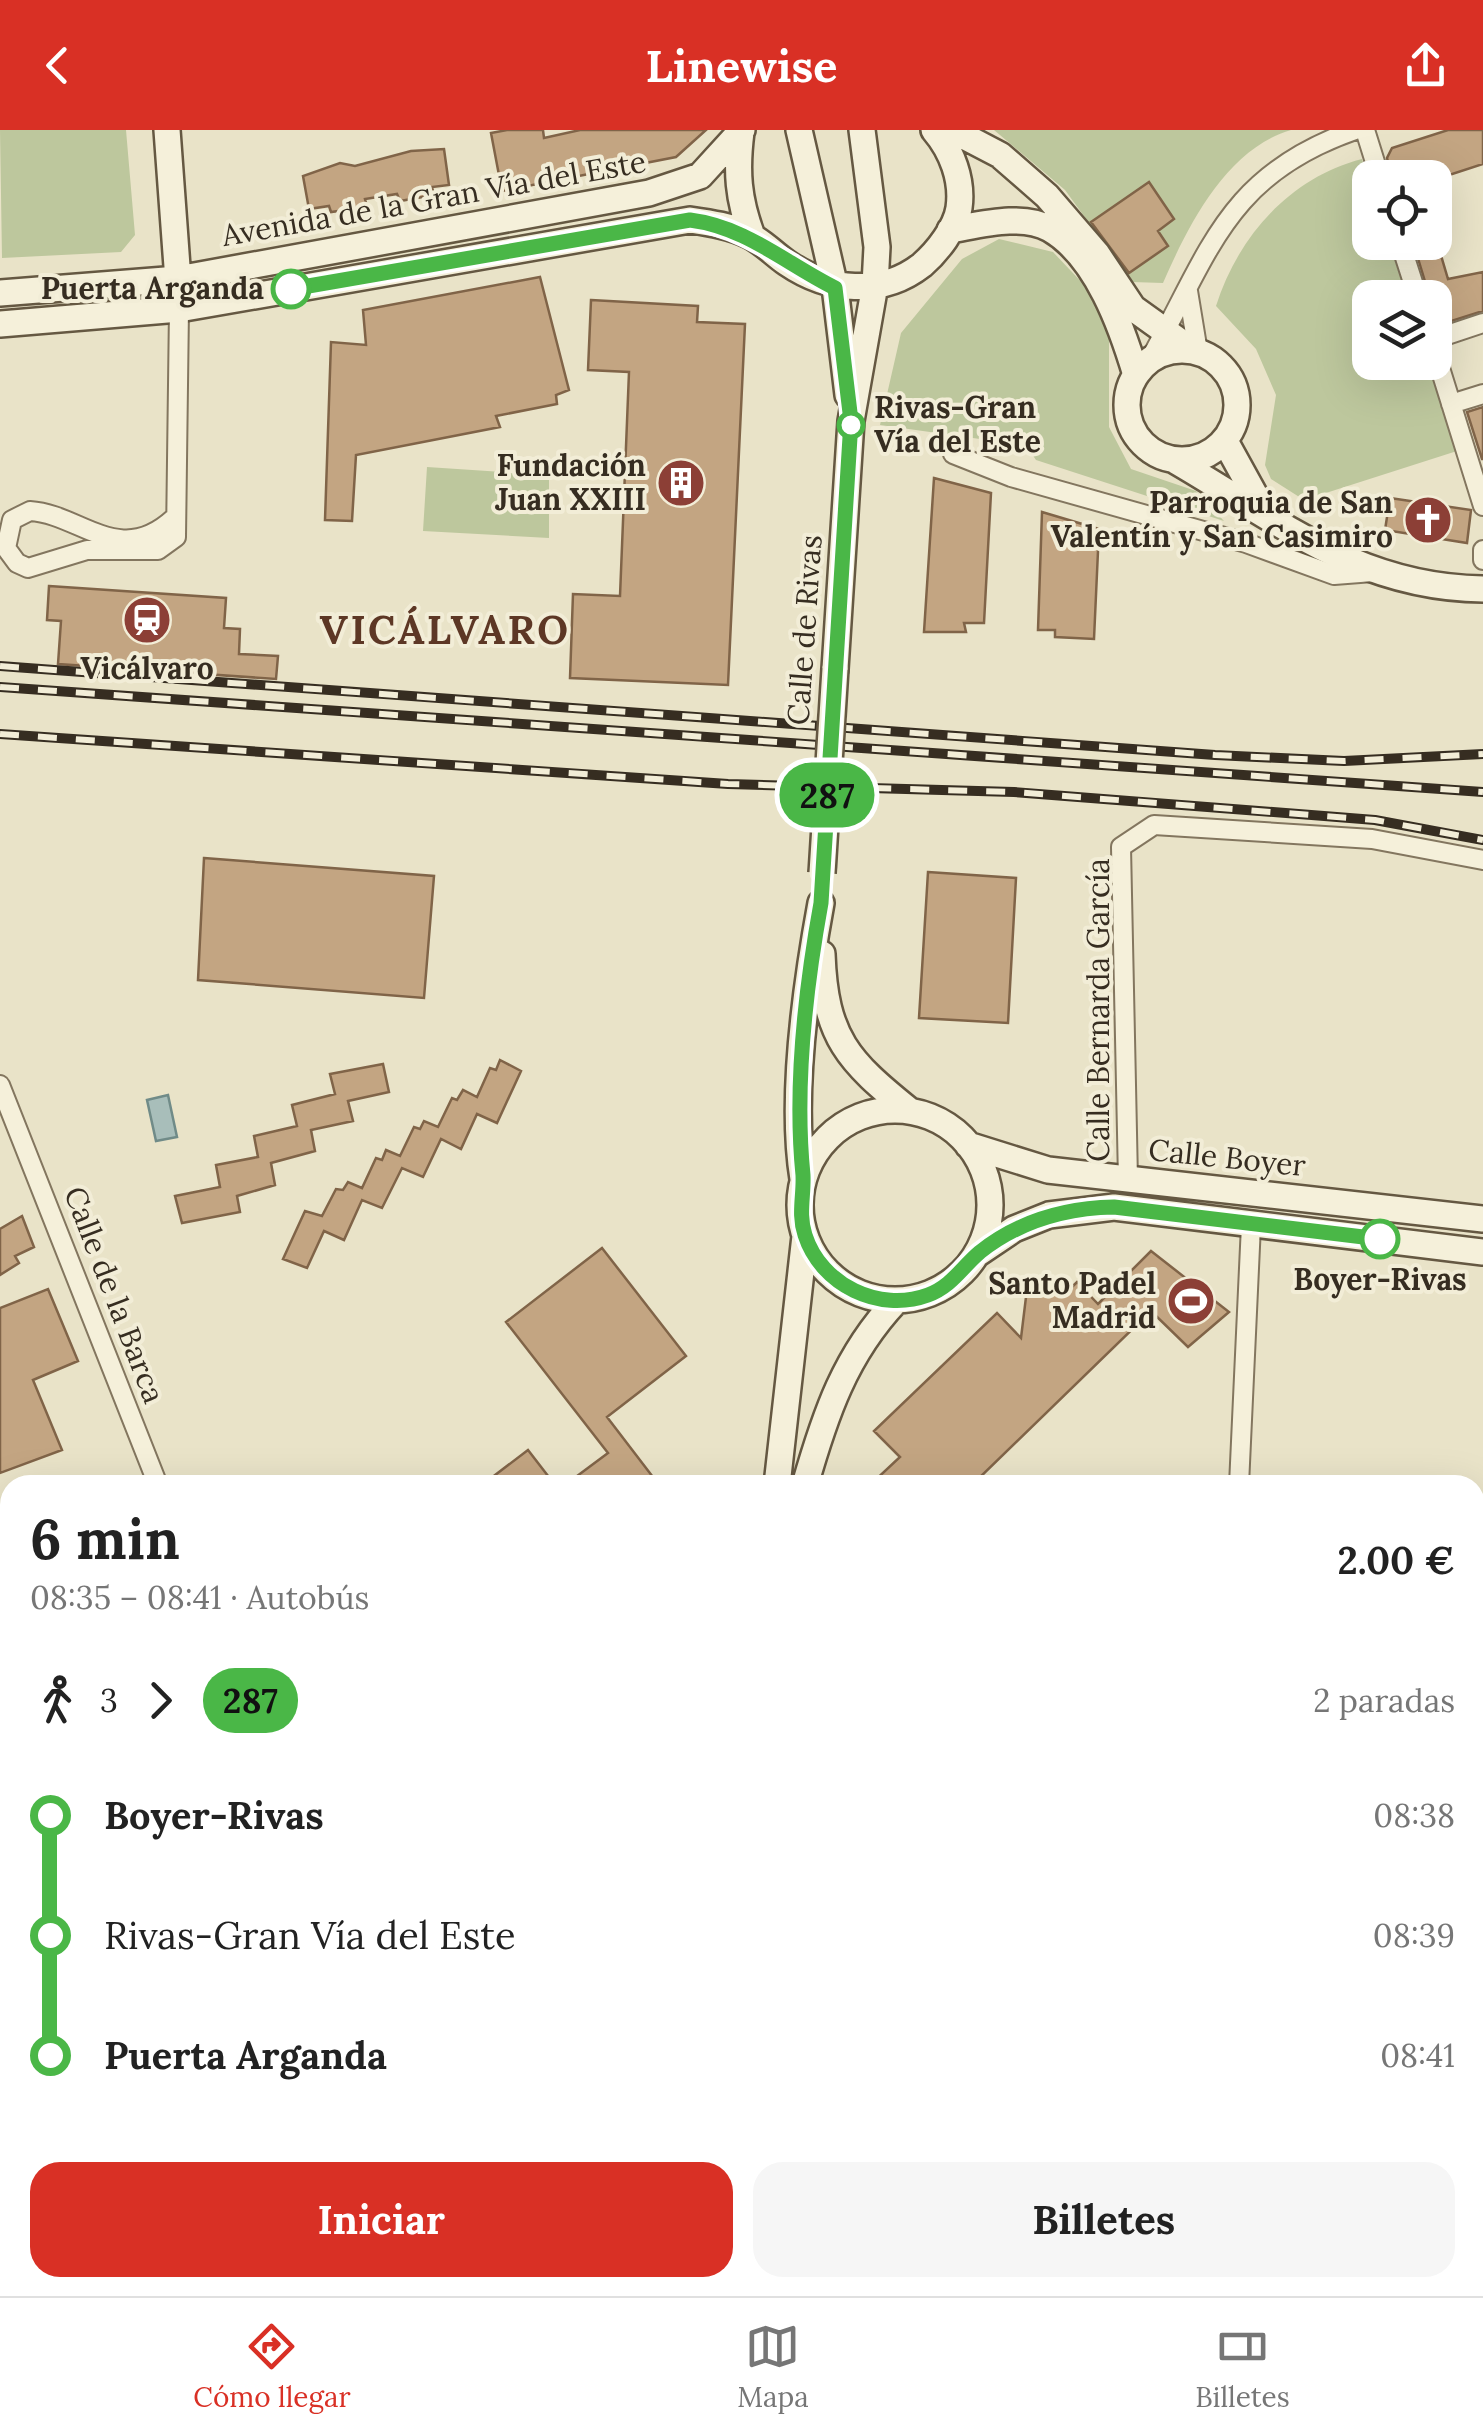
<!DOCTYPE html>
<html lang="es">
<head>
<meta charset="utf-8">
<style>
  :root { --surface:#fff; --page:#f6f6f6; --text:#222; --muted:#767676; --line:#e0e0e0; --accent:#d93025 }
  body { margin:0; font-family:Lora,serif; background:var(--page); color:var(--text); height:100vh; display:flex; flex-direction:column; font-size:38px; white-space:nowrap }
  * { box-sizing:border-box; margin:0 }
  p { font-size:32px; color:var(--muted) }
  .icon { flex:none; width:55px; height:55px; fill:none; stroke:currentColor; stroke-width:2; stroke-linecap:round; stroke-linejoin:round }
  .map { position:relative; flex:1; overflow:hidden }
  .side { position:absolute; left:0px; top:1345px; width:1485px; height:822px; display:flex; flex-direction:column; background:var(--surface); border-radius:30px 30px 0 0; box-shadow:0 10px 40px #0002 }
  .side>* { flex:none }
  .badge { padding:0 20px; border-radius:32px; font-size:35px; line-height:65px }
  .controls { position:absolute; left:1352px; top:30px; display:grid; gap:20px }
  .controls a { display:grid; place-items:center; width:100px; height:100px; border-radius:20px; background:var(--surface); box-shadow:0 10px 40px #0002; font-size:50px }
  .map>.badge { position:absolute; translate:-50% -50%; box-shadow:0 0 0 5px #fff }
  .legs { display:flex; align-items:center; gap:15px; height:110px; padding:0 30px; font-size:32px }
  .legs p { margin-inline-start:auto }
  .overview { display:flex; align-items:center; justify-content:space-between; height:170px; padding:0 30px }
  h1 { font-size:55px; font-weight:700; line-height:75px }
  .primary-button { display:flex; gap:20px; margin-top:auto; padding:20px 30px }
  .primary-button a { flex:1; height:115px; border-radius:30px; background:var(--accent); color:#fff; font-size:40px; font-weight:700; line-height:115px; text-align:center }
  .primary-button a+a { background:var(--page); color:var(--text) }
  ul { padding:0 30px; list-style:none }
  li { display:flex; align-items:center; gap:35px; height:120px; font-size:38px }
  li i { display:grid; place-items:center; width:15px; height:100%; margin:0 12px; background:currentColor }
  li i::after { content:''; width:25px; height:25px; margin:-12px; border:8px solid; border-radius:50%; background:var(--surface) }
  li p { margin-inline-start:auto }
  li:first-child i { background:linear-gradient(#0000 50%,currentColor 0) }
  li:last-child i { background:linear-gradient(currentColor 50%,#0000 0) }
  header { display:flex; justify-content:space-between; align-items:center; height:130px; padding:0 30px; background:var(--accent); color:#fff; font-size:45px; font-weight:700 }
  .dock { display:flex; justify-content:space-around; align-items:center; height:140px; border-top:2px solid var(--line); background:var(--surface); font-size:28px; color:var(--muted) }
  .dock a { display:grid; justify-items:center; gap:5px }
  .dock .active { color:var(--accent) }
  .map>svg:first-child { display:block }
  .green { fill:#bdc79d }
  .water { fill:#a8beba; stroke:#708b88; stroke-width:2.5 }
  .building { fill:#c3a582; stroke:#806448; stroke-width:2.5 }
  .lines { fill:none; stroke-linecap:round; stroke-linejoin:round }
  .street-casing { stroke:#83765f; stroke-width:22 }
  .secondary-casing { stroke:#655842; stroke-width:30 }
  .street { stroke:#f5f0da; stroke-width:18 }
  .secondary { stroke:#f5f0da; stroke-width:25 }
  .rail-casing { stroke:#362d21; stroke-width:10 }
  .rail { stroke:#f2edd7; stroke-width:6; stroke-dasharray:19; stroke-linecap:butt }
  .secondary-bridge-casing { stroke:#655842; stroke-width:30; stroke-linecap:butt }
  .secondary-bridge { stroke:#f5f0da; stroke-width:25 }
  .line-1-casing { stroke:#fff; stroke-width:22 }
  .line-1 { stroke:#4ab747; stroke-width:15 }
  .stop-1-dot { fill:#fff; stroke:#4ab747; stroke-width:5 }
  .labels { text-anchor:middle; stroke-width:8; stroke-linejoin:round; paint-order:stroke }
  .street-label { font-size:30px; fill:#362d21; stroke:#f2edd7 }
  .stop-label { font-size:30px; font-weight:bold; fill:#362d21; stroke:#f2edd7; text-anchor:end }
  .poi-label { font-size:30px; font-weight:bold; fill:#362d21; stroke:#f2edd7; text-anchor:end }
  .district-label { font-size:40px; font-weight:bold; letter-spacing:2.5px; fill:#5d3725; stroke:#f2edd7 }
</style>
</head>
<body>
<header><svg class="icon" aria-label="back" viewBox="0 0 24 24"><path d="M15 5l-7 7 7 7"/></svg>Linewise<svg class="icon" aria-label="share" viewBox="0 0 24 24"><path d="M12 15V3M7 8l5-5 5 5M5 13v7h14v-7"/></svg></header>
<div class="map">
<svg width="1483" height="2166" viewBox="0 0 1483 2166">
  <rect width="100%" height="100%" fill="#e9e3c8"/>
  <path class="green" d="M0 0H126L135 105 121 122 2 128Z
    M994 0H1291C1226 19 1188 96 1163 153L1132 152 1065 60Z
    M1362 29 1370 53V112L1389 113 1407 167 1370 168V232L1428 233 1457 321 1304 370 1271 349 1265 335 1276 265 1256 219 1216 176C1238 106 1291 47 1362 29Z
    M999 109 1053 122 1089 160 1109 203V297L1131 339 1196 361 1224 391 1036 330 1021 308 1002 304 980 309 880 295 901 203 962 129Z
    M427 337 549 345V408L423 401Z"/>
  <path class="water" d="M168 965 177 1007 156 1011 147 970Z"/>
  <path class="building" d="M507 0H543L544 8 580 0H706L676 27 502 61 491 3Z
    M1448 0H1483V34L1440 48H1392L1387 28 1392 18Z
    M444 19 449 55 432 57 434 65 400 71 397 64 365 69 367 77 331 82 329 76 309 79 303 46 340 33 355 36 411 21Z
    M1149 52 1174 89 1158 101 1168 116 1129 143 1091 92Z
    M1413 112H1437L1448 149 1483 142V181L1442 194 1435 190V168H1430Z
    M540 147 569 260 556 265 557 274 496 286 500 297 356 325 352 391 325 390 331 212 366 215 363 180Z
    M591 170 698 176 697 192 745 194 728 555 570 548 573 464 620 466 629 242 588 240Z
    M1483 277V329H1482L1467 282Z
    M934 348 991 363 984 493H964L966 502H924Z
    M1390 368 1471 380 1467 413 1385 400Z
    M1042 382 1099 399 1094 509 1055 507V500H1038Z
    M49 456 226 468 224 498 240 499 239 524 278 526 276 549 58 534 61 491 47 490Z
    M204 728 434 746 424 868 198 850Z
    M928 742 1016 748 1008 893 919 888Z
    M500 930 521 941 497 993 477 984 461 1019 441 1009 423 1047 402 1038 382 1078 362 1070 344 1110 324 1101 307 1138 283 1129 305 1081 322 1086 336 1059 343 1060 348 1052 362 1058 376 1028 382 1030 386 1020 400 1026 414 997 420 999 424 991 438 997 452 968 457 970 463 960 477 967 490 938 496 940Z
    M383 934 389 962 348 971 353 991 311 1000 315 1021 271 1033 275 1055 237 1066 240 1082 182 1093 175 1066 220 1057 216 1035 258 1027 254 1006 297 996 292 975 335 964 330 944Z
    M22 1086 34 1117 15 1126 19 1133 0 1145V1099Z
    M602 1118 686 1226 607 1287 659 1355H565L608 1323 506 1192Z
    M1151 1121 1229 1182 1188 1217 1151 1181 972 1355H870L900 1327 874 1301 997 1183 1021 1208 1026 1167 1037 1154 1048 1149 1073 1156 1077 1152 1098 1174Z
    M48 1159 78 1231 33 1250 62 1320 0 1343V1178Z
    M528 1320 555 1355H482Z"/>
  <g class="lines">
    <g class="street-casing">
      <path id="street" d="M1365 0 1380 48
        M1400 112 1418 168
        M1188 161 1198 222
        M1435 209 1483 193
        M1435 222 1483 376
        M1149 231C1210 122 1226 45 1355 0
        M1451 274 1483 264
        M953 324 1011 347 1246 413 1334 445 1373 442
        M173 389C119 438 80 384 30 381L12 390 6 418 17 433 28 438 87 420H158L176 407 179 179
        M1483 420V430
        M0 955 158 1355
        M1128 1050 1121 717 1154 695 1372 709 1483 730
        M1239 1355 1251 1095
        M0 1891 10 1889
        M464 2158 468 2166
        M1209 2166V2158"/>
    </g>
    <g class="secondary-casing">
      <path id="secondary" d="M167 0 179 164
        M799 0 835 157 848 265
        M952 0 1000 25 1047 66 1097 124 1133 178 1193 221
        M741 2C736 41 738 69 752 106
        M950 100C980 95 1022 83 1050 99 1097 126 1122 198 1136 245
        M0 163 178 149 649 63 700 46 742 0
        M0 194 179 179 690 90C711 93 731 96 749 105 763 112 774 124 787 133 828 161 881 167 922 135 937 122 956 98 959 78 963 50 952 21 934 0
        M1127 275a55 55 0 1 1 110 0a55 55 0 1 1-110 0Z
        M1225 311 1263 380
        M1174 330C1276 389 1358 458 1483 459
        M835 539 851 291 875 155 877 117 862 0
        M822 824C825 908 848 931 910 981
        M800 1075a95 95 0 1 1 190 0a95 95 0 1 1-190 0Z
        M968 1015 1048 1040 1483 1089
        M803 1049C790 968 806 855 821 773
        M977 1124 1014 1099 1049 1085 1114 1077 1483 1122
        M777 1355 805 1106
        M805 1355C825 1285 845 1225 896 1171
        M779 2158 785 2166"/>
    </g>
    <use href="#street" class="street"/>
    <use href="#secondary" class="secondary"/>
    <g class="rail-casing">
      <path id="rail" d="M0 536 1215 625 1344 631 1483 624
        M0 557 1483 662
        M0 604 728 654 1014 662 1375 690 1483 710"/>
    </g>
    <use href="#rail" class="rail"/>
    <g class="secondary-bridge-casing">
      <path id="secondary-bridge" d="M822 743 835 539"/>
    </g>
    <use href="#secondary-bridge" class="secondary-bridge"/>
  </g>
  <g class="lines">
    <g class="line-1-casing">
      <path id="line-1" d="M291 159 690 90C746 97 785 133 835 158L851 291 821 773C805 861 794 956 803 1045 804 1066 798 1084 805 1105 821 1155 879 1183 928 1165 952 1156 962 1137 980 1122 1019 1091 1065 1078 1114 1077L1380 1109"/>
    </g>
    <use href="#line-1" class="line-1"/>
  </g>
  <defs>
    <g id="building-disc" transform="scale(2.5)"><circle r="9.5" fill="#8c3f36" stroke="#f2edd7"/><path d="M-4-6H4V6H1V3H-1V6H-4ZM-2.5-4.3h1.7v1.8h-1.7ZM.8-4.3h1.7v1.8H.8ZM-2.5-1h1.7V.8h-1.7ZM.8-1h1.7V.8H.8Z" fill="#fff"/></g>
    <g id="church-disc" transform="scale(2.5)"><circle r="9.5" fill="#8c3f36" stroke="#f2edd7"/><path d="M-1.2-6h2.4v3.5h3.3v2.4h-3.3V6h-2.4V-.1h-3.3v-2.4h3.3Z" fill="#fff"/></g>
    <g id="station-disc" transform="scale(2.5)"><circle r="9.5" fill="#8c3f36" stroke="#f2edd7"/><path d="M-3-6H3Q5-6 5-4V2Q5 4 3 4L4.5 6H3L1.5 4h-3L-3 6H-4.5L-3 4Q-5 4-5 2V-4Q-5-6-3-6ZM-3.5-4v3h7v-3ZM-3.5 1v1.5H-2V1ZM2 1v1.5H3.5V1Z" fill="#fff"/></g>
    <g id="stadium-disc" transform="scale(2.5)"><circle r="9.5" fill="#8c3f36" stroke="#f2edd7"/><path d="M0-5a6.5 5 0 1 0 0 10a6.5 5 0 1 0 0-10ZM-3.5-1.8h7v3.6h-7Z" fill="#fff"/></g>
  </defs>
  <g fill-rule="evenodd">
    <use href="#building-disc" x="681" y="353"/>
    <use href="#church-disc" x="1428" y="390"/>
    <use href="#station-disc" x="147" y="490"/>
    <use href="#stadium-disc" x="1191" y="1171"/>
  </g>
  <g class="stop-1-dot">
    <circle cx="291" cy="159" r="18"/>
    <circle cx="851" cy="295" r="12"/>
    <circle cx="1380" cy="1109" r="18"/>
  </g>
  <g class="labels">
    <g class="street-label">
      <text transform="translate(434 69) rotate(-10)" y="10">Avenida de la Gran Vía del Este</text>
      <text transform="translate(805 500) rotate(-86)" y="10">Calle de Rivas</text>
      <text transform="translate(1099 880) rotate(-90)" y="10">Calle Bernarda García</text>
      <text transform="translate(1227 1028) rotate(6)" y="10">Calle Boyer</text>
      <text transform="translate(114 1165) rotate(69)" y="10">Calle de la Barca</text>
    </g>
    <g class="stop-label">
      <text x="264" y="169">Puerta Arganda</text>
      <text x="874" y="288" text-anchor="start">Rivas-Gran<tspan x="874" dy="34">Vía del Este</tspan></text>
      <text x="1380" y="1160" text-anchor="middle">Boyer-Rivas</text>
    </g>
    <g class="poi-label">
      <text x="646" y="346">Fundación<tspan x="646" dy="34">Juan XXIII</tspan></text>
      <text x="1393" y="383">Parroquia de San<tspan x="1393" dy="34">Valentín y San Casimiro</tspan></text>
      <text x="147" y="549" text-anchor="middle">Vicálvaro</text>
      <text x="1156" y="1164">Santo Padel<tspan x="1156" dy="34">Madrid</tspan></text>
    </g>
    <g class="district-label">
      <text x="445" y="514">VICÁLVARO</text>
    </g>
  </g>
</svg>
<div class="controls">
<a><svg class="icon" aria-label="locate" viewBox="0 0 24 24"><circle cx="12" cy="12" r="6"/><path d="M12 2v4M12 18v4M2 12h4M18 12h4"/></svg></a>
<a><svg class="icon" aria-label="layers" viewBox="0 0 24 24"><path d="M12 4l9 5-9 5-9-5zM3 14l9 5 9-5"/></svg></a>
</div>
<b class="badge" style="left:827px;top:665px;background:#4ab747;color:#111">287</b>
<section class="side">
<div class="overview"><div><h1>6 min</h1><p>08:35 – 08:41 · Autobús</p></div><b>2.00 €</b></div>
<div class="legs"><svg class="icon" aria-label="walk" viewBox="0 0 24 24"><circle cx="13" cy="4" r="2"/><path d="M13 8l-2 6 4 7M11 14l-3 7M7 12l3-4h3l4 4"/></svg>3<svg class="icon" aria-label="forward" viewBox="0 0 24 24"><path d="M9 5l7 7-7 7"/></svg><b class="badge" style="background:#4ab747;color:#111">287</b><p>2 paradas</p></div>
<ul>
<li><i style="color:#4ab747"></i><b>Boyer-Rivas</b><p>08:38</p></li>
<li><i style="color:#4ab747"></i><span>Rivas-Gran Vía del Este</span><p>08:39</p></li>
<li><i style="color:#4ab747"></i><b>Puerta Arganda</b><p>08:41</p></li>
</ul>
<div class="primary-button"><a>Iniciar</a><a>Billetes</a></div>
</section>
</div>
<nav class="dock">
<a class="active"><svg class="icon" aria-label="directions" viewBox="0 0 24 24"><path d="M12 3l9 9-9 9-9-9zM9 14v-3h6M13 9l2 2-2 2"/></svg>Cómo llegar</a>
<a><svg class="icon" aria-label="map" viewBox="0 0 24 24"><path d="M3 6l6-2 6 2 6-2v14l-6 2-6-2-6 2zM9 4v14M15 6v14"/></svg>Mapa</a>
<a><svg class="icon" aria-label="tickets" viewBox="0 0 24 24"><path d="M3 7h18v10H3zM15 7v10"/></svg>Billetes</a>
</nav>
</body>
</html>
